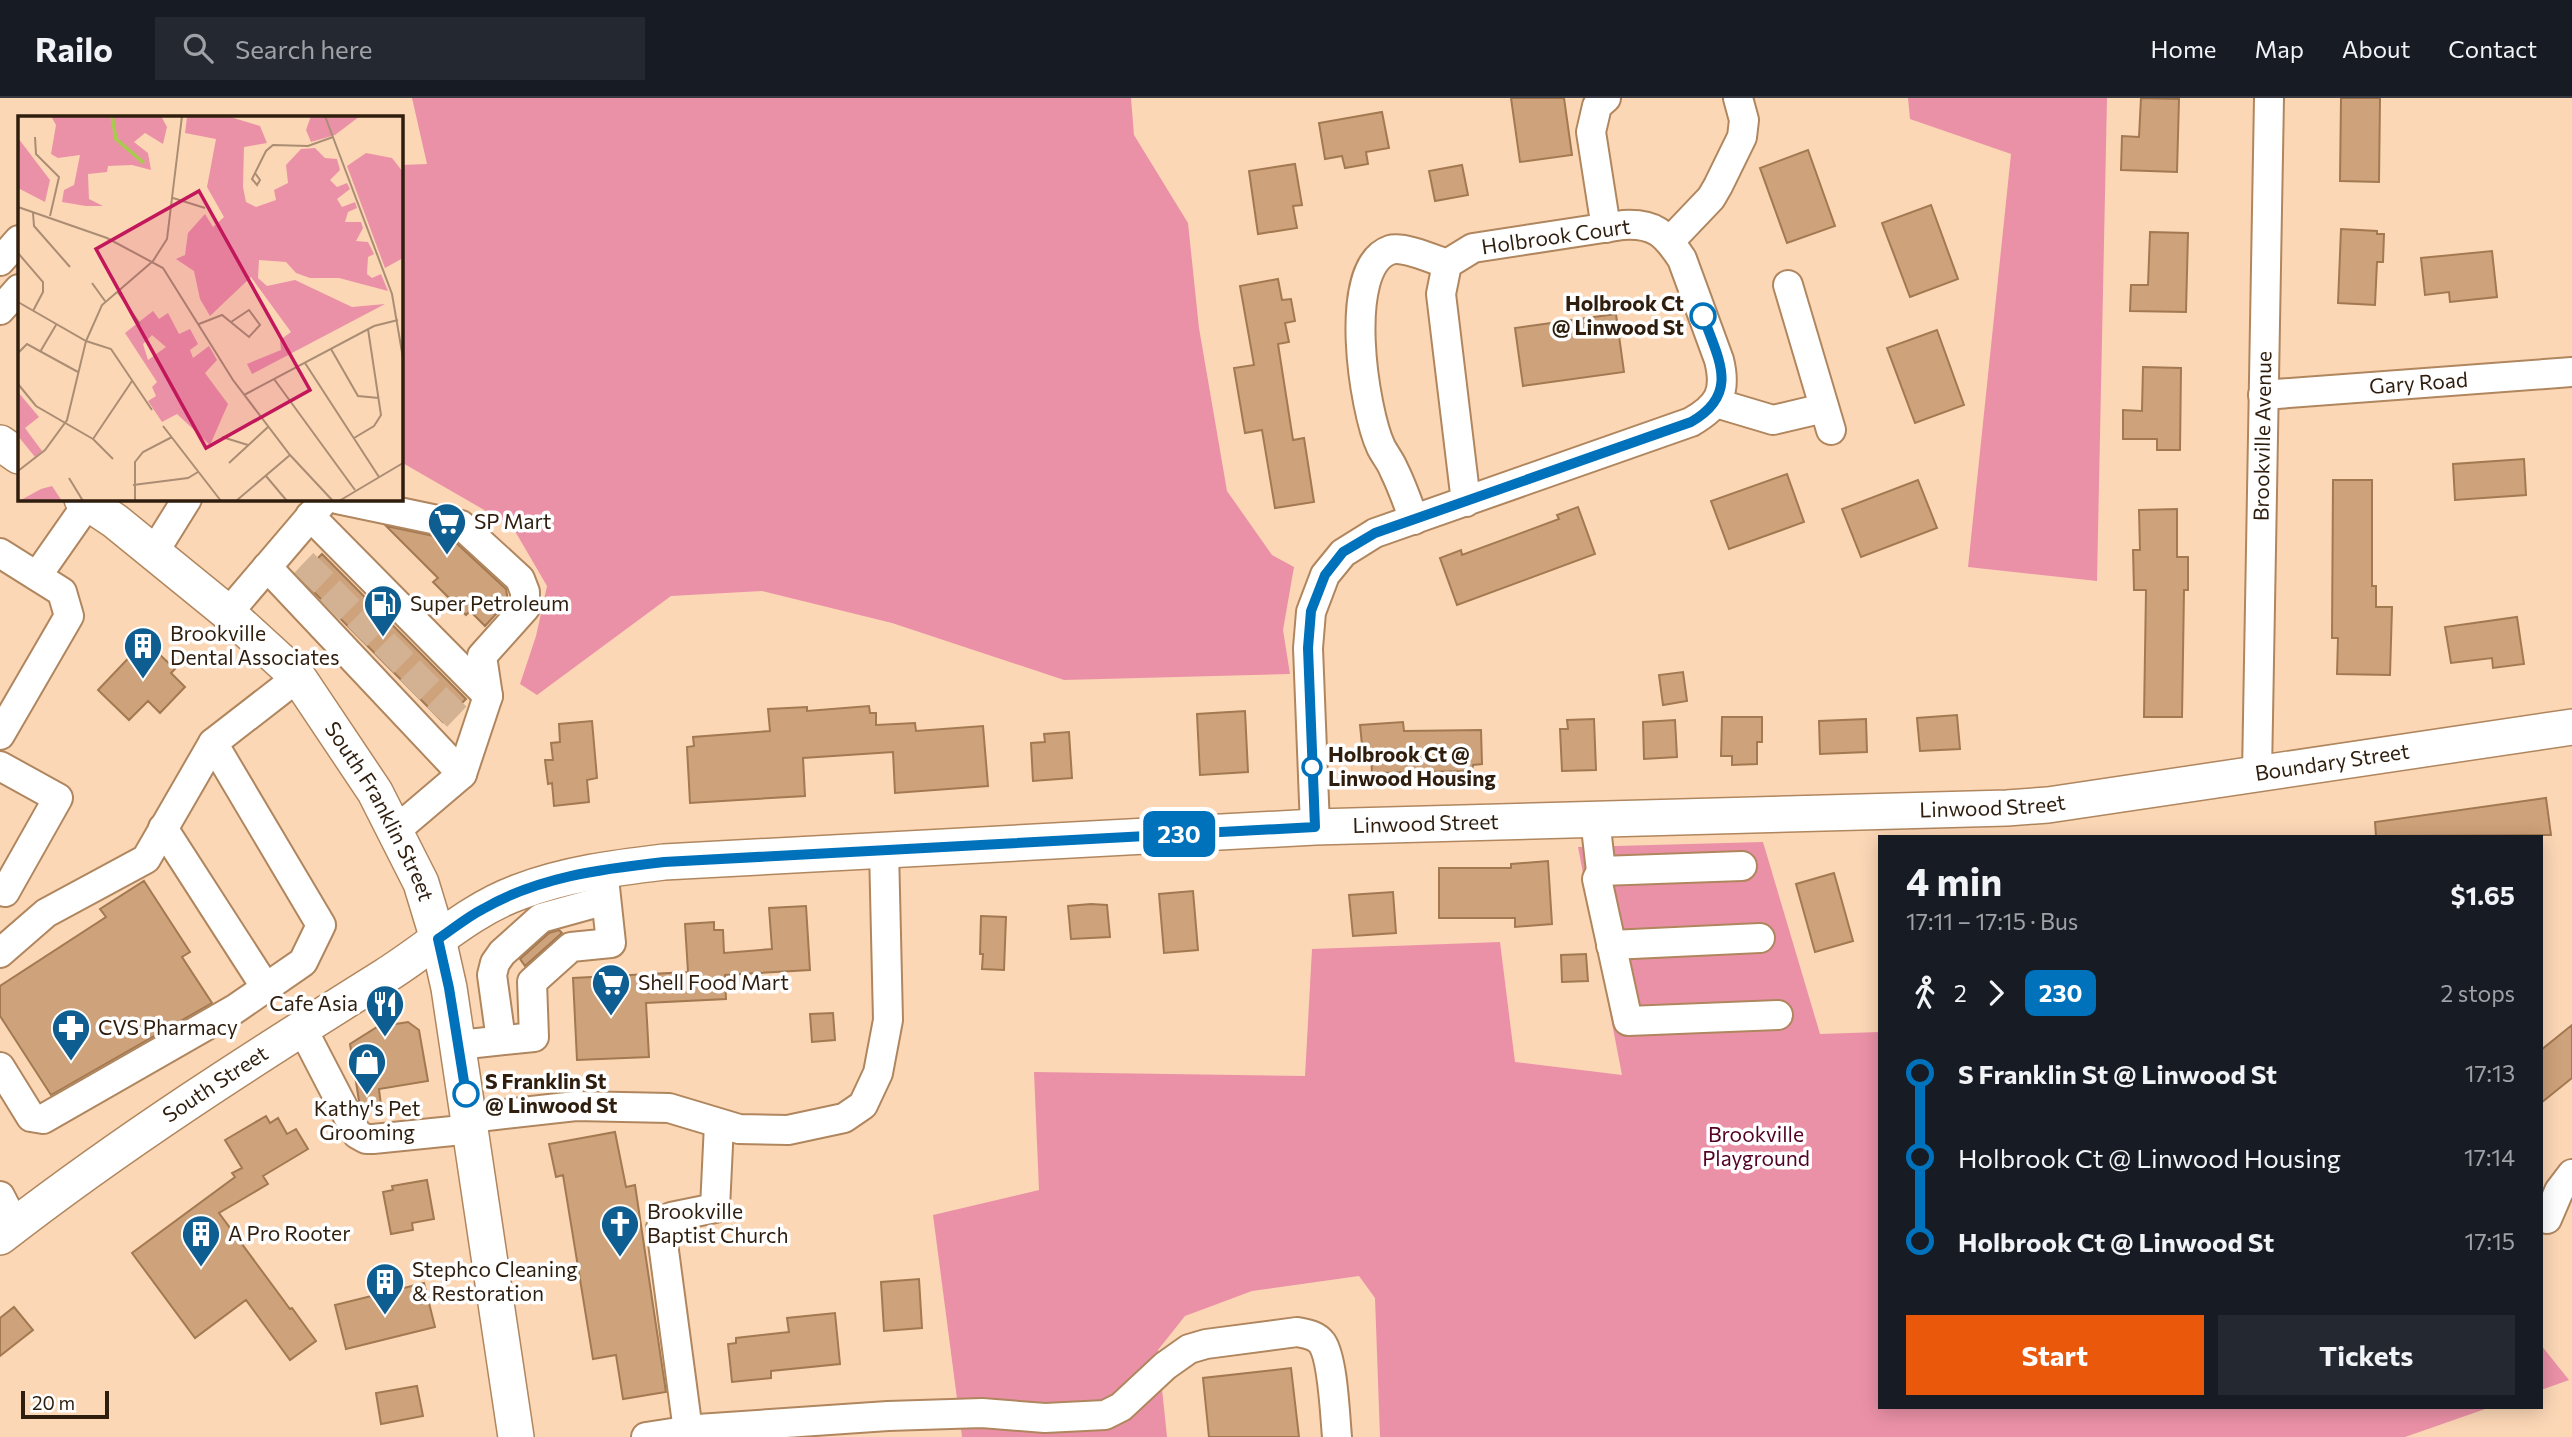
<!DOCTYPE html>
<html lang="en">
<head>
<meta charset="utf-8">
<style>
  :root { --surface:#171b24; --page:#242831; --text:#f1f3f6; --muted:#9ea1a6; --line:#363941; --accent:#ea580c }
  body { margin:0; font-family:Commissioner,sans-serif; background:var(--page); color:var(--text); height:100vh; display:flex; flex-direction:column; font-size:26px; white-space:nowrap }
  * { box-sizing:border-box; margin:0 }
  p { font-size:23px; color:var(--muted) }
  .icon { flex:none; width:38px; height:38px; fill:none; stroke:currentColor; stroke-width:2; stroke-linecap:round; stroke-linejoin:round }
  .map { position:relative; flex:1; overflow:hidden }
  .details { position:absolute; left:1878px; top:737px; width:665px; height:574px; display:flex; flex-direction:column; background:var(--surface); border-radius:0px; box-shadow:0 4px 18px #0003 }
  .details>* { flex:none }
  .badge { padding:0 14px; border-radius:10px; font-size:24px; line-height:46px }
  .scale { position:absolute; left:21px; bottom:18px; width:88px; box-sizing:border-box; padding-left:7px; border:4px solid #2f1e0e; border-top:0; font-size:19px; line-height:24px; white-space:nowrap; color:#2f1e0e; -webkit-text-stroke:5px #fff; paint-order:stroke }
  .map>.badge { position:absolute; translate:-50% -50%; box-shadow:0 0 0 4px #fff }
  .legs { display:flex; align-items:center; gap:10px; height:77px; padding:0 28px; font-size:23px }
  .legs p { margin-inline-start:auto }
  .headline { display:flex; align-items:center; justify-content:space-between; height:119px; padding:0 28px }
  h1 { font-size:38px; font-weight:700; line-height:52px }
  .cta { display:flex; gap:14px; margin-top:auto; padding:14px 28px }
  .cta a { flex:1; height:80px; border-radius:0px; background:var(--accent); color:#fff; font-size:28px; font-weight:700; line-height:80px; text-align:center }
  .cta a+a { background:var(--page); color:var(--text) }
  ul { padding:0 28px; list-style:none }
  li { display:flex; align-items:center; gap:24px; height:84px; font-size:26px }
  li i { display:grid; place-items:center; width:10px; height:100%; margin:0 9px; background:currentColor }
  li i::after { content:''; width:18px; height:18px; margin:-9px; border:5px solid; border-radius:50%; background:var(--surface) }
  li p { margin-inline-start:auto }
  li:first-child i { background:linear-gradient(#0000 50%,currentColor 0) }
  li:last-child i { background:linear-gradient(currentColor 50%,#0000 0) }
  header { display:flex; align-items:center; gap:42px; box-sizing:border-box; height:98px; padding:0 35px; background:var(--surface); border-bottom:2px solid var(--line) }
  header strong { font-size:33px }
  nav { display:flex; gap:38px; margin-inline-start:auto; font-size:24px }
  .search { width:490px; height:63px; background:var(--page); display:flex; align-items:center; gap:18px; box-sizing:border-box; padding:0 24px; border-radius:0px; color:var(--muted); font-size:26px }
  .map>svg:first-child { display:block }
  .green { fill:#eb91a7 }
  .building { fill:#cea27a; stroke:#a27951; stroke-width:2 }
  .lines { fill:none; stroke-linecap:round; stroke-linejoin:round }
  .minor-tunnel { stroke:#d3b294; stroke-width:28; stroke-dasharray:28 14; stroke-linecap:butt }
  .minor-casing { stroke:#b0865e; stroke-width:32 }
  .major-casing { stroke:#b0865e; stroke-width:38 }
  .minor { stroke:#fff; stroke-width:28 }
  .major { stroke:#fff; stroke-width:35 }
  .line-1-casing { stroke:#fff; stroke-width:16 }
  .line-1 { stroke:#0072bc; stroke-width:10 }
  .stop-1-dot { fill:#fff; stroke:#0072bc; stroke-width:3.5 }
  .labels { text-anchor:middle; stroke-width:7; stroke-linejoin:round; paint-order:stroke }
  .street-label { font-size:21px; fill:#2f1e0e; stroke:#fff }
  .stop-label { font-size:21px; font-weight:bold; fill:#2f1e0e; stroke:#fff; text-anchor:start }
  .poi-label { font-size:21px; fill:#2f1e0e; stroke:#fff; text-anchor:start }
  .park-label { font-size:21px; fill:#530124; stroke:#fff }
  .inset-river { fill:none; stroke:#a7cc4d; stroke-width:3.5 }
  .inset-road { fill:none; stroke:#aa8d73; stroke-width:2 }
  .view { fill:#c2185b; fill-opacity:0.15; stroke:#c2185b; stroke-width:3.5 }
  .inset-edge { fill:none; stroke:#2f1e0e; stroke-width:3.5 }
</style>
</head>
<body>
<header>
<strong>Railo</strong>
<div class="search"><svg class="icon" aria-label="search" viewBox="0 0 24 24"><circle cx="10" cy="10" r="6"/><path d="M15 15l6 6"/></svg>Search here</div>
<nav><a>Home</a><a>Map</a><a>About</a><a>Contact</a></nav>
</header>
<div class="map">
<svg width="2572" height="1339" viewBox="0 0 2572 1339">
  <rect width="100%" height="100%" fill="#fcd7b6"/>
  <path class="green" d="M412 0H1131L1134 37 1188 125 1199 230 1227 393 1272 457 1294 469 1283 532 1290 576 1064 582 892 525 762 493 671 498 537 597 520 586 536 538 547 488 512 428 401 364V67L427 66Z
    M1908 0H2107L2097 483 1968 469 2011 56 1910 21Z
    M1763 744 1820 936 1879 934 1880 1309H2491L2405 1339H1380L1375 1200 1359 1178 1252 1193 1185 1218 1158 1252 1167 1339H962L933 1117 1039 1092 1034 974 1305 978 1312 851 1500 844 1515 964 1622 977 1578 749Z
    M2541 1247 2569 1282 2541 1292Z"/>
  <path class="building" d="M1511 0H1564L1572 57 1520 64Z
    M2141 0 2179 1 2177 74 2121 72 2122 38 2139 39Z
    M2341 0H2380L2379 84 2340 83Z
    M1382 14 1389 50 1366 54 1368 66 1345 70 1342 58 1325 61 1319 25Z
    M1808 52 1835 128 1787 145 1760 70Z
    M1295 66 1302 107 1293 108 1297 130 1258 136 1249 73Z
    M1462 67 1468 97 1435 103 1429 73Z
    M1931 107 1958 181 1910 199 1882 125Z
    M2341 131 2377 133V136H2384L2383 164H2377L2375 207 2338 205Z
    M2150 134 2188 135 2186 214 2130 213 2131 187H2148Z
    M2492 153 2497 199 2450 204 2449 194 2425 197 2421 160Z
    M1278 181 1282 202 1291 201 1295 223 1285 225 1289 244 1278 246 1293 342 1304 340 1314 404 1275 410 1262 332 1245 335 1234 270 1254 267 1240 188Z
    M1616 216 1624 274 1523 288 1515 230Z
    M1937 232 1964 307 1915 325 1887 250Z
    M2143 269 2181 270 2180 352H2157V341H2123V312L2142 313Z
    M2524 361 2526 397 2455 402 2453 366Z
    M1787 376 1804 424 1729 451 1711 403Z
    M1918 382 1937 430 1861 459 1842 411Z
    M2333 382H2372V488H2376V509H2392L2390 577 2337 576 2338 540H2332Z
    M1578 409 1595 456 1457 507 1440 460 1461 452 1462 457 1559 421 1557 417Z
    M2177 411V459H2188V492H2184L2182 619H2144L2146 492H2134L2133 452H2140L2139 412Z
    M386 428 453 442 506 491 508 503 485 528 470 513 466 517 433 484 438 480Z
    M322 456 466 601 443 624 299 479Z
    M2517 519 2524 566 2493 570 2492 560 2451 565 2445 529Z
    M141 547 154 560 158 555 175 571 171 575 185 589 160 615 148 603 129 622 98 592Z
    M1683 574 1687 603 1663 607 1659 577Z
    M869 608 870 615H876V627L915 625 916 633 983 628 988 688 895 695 893 654 803 660 805 698 690 705 687 649 694 648 693 639 770 633 768 611 807 609V613Z
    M1245 613 1248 674 1200 677 1197 616Z
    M1957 617 1960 651 1920 653 1917 620Z
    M1722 619H1762V644H1757V666L1732 667V658H1721Z
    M1594 621 1596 672 1562 673 1560 631H1568L1567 622Z
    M1866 621 1867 654 1820 656 1819 623Z
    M1675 622 1677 659 1644 661 1643 624Z
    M592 623 597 680 587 682 589 704 554 708 552 685 548 686 545 662H553L551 645 560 644 559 626Z
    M1403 624 1404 633 1481 632 1482 666 1473 667 1472 673 1372 675 1371 657H1363L1360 627Z
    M1069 634 1072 680 1033 683 1031 645 1045 644 1044 636Z
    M2546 700 2551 737 2376 738 2375 724Z
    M1548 763 1552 826 1515 829V820H1439V770H1511V766Z
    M1834 775 1853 843 1815 854 1796 786Z
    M144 783 190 854 182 859 212 905 51 997 0 918V888L106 819 100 811Z
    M1193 793 1198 852 1164 855 1159 796Z
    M1393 794 1396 835 1353 838 1349 797Z
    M1091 806 1107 807 1110 839 1071 841 1068 808Z
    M806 808 810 872 725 877 726 901 646 905 649 959 577 962 573 880 688 874 685 826 714 824V832H723L724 855 772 851 769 810Z
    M981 818 1006 819 1004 872 982 871 983 856H980Z
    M559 832 562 835 525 868 520 861 549 835Z
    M1586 856 1588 883 1562 884 1561 857Z
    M833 915 835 942 812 944 810 916Z
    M408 924 419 932 428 983 379 991 381 1007 362 1010 359 1003 350 946 377 929Z
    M2572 927V980L2541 1005V952Z
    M266 1018 270 1025 278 1020 287 1036 296 1031 308 1051 263 1078 268 1086 219 1115 290 1211 292 1210 316 1243 290 1262 246 1202 195 1240 132 1155 235 1079 232 1075 242 1070 225 1042Z
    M615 1034 626 1089 635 1087 666 1294 623 1301 616 1257 593 1261 563 1077 556 1079 549 1046Z
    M427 1082 434 1121 412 1125 413 1132 391 1136 383 1094 393 1092 392 1088Z
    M919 1181 922 1230 884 1233 881 1184Z
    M424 1185 435 1229 346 1251 335 1207Z
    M14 1209 33 1232 0 1258V1220Z
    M835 1215 840 1266 771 1273V1280L732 1284 728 1246 736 1245V1240L789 1234 787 1220Z
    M1291 1270 1299 1339H1209L1203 1280Z
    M417 1288 423 1318 381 1326 376 1295Z"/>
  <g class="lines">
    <path class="minor-tunnel" d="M304 485 327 461
      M330 512 354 488
      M357 538 380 515
      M384 565 407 542
      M410 592 434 568
      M437 619 460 595"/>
    <g class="minor-casing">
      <g id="minor">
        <path d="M1606 130 1591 34 1597 8 1606 0"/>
        <path d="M1670 143 1711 100 1718 88 1742 39 1744 22 1738 0"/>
        <path d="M0 163 19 142"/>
        <path d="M1788 187 1831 332"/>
        <path d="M0 212 19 191"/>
        <path id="s1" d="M2263 297 2572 274"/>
        <path d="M1716 305 1773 322 1824 310"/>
        <path d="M337 401 461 427 520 481 525 494V510L482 558 488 598 462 676 395 733"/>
        <path d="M310 418 488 598"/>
        <path d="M1414 422C1408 405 1402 388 1394 372 1391 364 1385 357 1381 349 1364 313 1341 169 1390 152 1403 148 1433 161 1447 166"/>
        <path d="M154 454 187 401"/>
        <path d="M0 455 62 494 69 518 0 637"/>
        <path d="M267 469 462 676"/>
        <path d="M37 478 88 405"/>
        <path d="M228 515 321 406"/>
        <path d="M0 668 58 700 5 794"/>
        <path id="s2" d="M2257 676 2269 0"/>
        <path d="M1595 721 1601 773 1597 781 1628 923 1778 917"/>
        <path d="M1315 729 1308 550 1311 514 1325 477 1343 455 1375 435 1691 324C1719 308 1727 294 1719 262L1682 161C1665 135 1654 125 1623 127L1473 150 1447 166 1441 196 1466 404"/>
        <path d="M163 730 266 890"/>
        <path d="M1601 773 1742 768"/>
        <path d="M1611 847 1760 840"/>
        <path d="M0 855 46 815 146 761 213 645 298 579"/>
        <path d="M302 930 357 1036 366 1041H373L472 1031"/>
        <path d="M501 942 492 877 495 865 502 855 541 820 606 802"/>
        <path d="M458 947 534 939 532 884 571 849 611 845 603 771"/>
        <path d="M0 969 31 1019 43 1021 235 911 303 864 321 827 213 645"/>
        <path d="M470 1020 576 1008 669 1010 739 1031 788 1032 844 1020 863 1007 878 975 888 922 884 751"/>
        <path d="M0 1098 15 1127"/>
        <path d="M2547 1121 2559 1093 2572 1076"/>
        <path d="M688 1333 661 1130 671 1119 715 1110 719 1026"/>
        <path d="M646 1339 698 1331 888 1318 982 1315 1045 1320 1105 1317 1121 1309 1165 1268 1189 1251 1206 1246 1297 1234C1307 1236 1316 1237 1322 1245 1333 1261 1335 1318 1337 1339"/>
      </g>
    </g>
    <g class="major-casing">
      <g id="major">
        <path d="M0 345 19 358"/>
        <path id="s3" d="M82 401 115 423 228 515 298 579 375 694 421 785 438 841 449 890 516 1339"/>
        <path id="s4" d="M0 1139C122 1044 254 960 385 878 430 850 469 812 519 794 566 776 614 770 664 764L1315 729 2007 710 2048 707 2572 629"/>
      </g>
    </g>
    <use href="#minor" class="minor"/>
    <use href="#major" class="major"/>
  </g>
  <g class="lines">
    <g class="line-1-casing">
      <path id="line-1" d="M466 996 449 890 438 841C453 831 467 819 483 811 538 779 601 771 664 764L1315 729 1308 550 1311 513 1325 477 1343 454 1375 435 1691 324C1741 295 1718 261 1703 218"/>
    </g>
    <use href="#line-1" class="line-1"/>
  </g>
  <defs>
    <g id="supermarket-pin" transform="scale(2.0125)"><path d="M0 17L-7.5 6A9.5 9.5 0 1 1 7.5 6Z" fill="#0f5e91" stroke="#fff"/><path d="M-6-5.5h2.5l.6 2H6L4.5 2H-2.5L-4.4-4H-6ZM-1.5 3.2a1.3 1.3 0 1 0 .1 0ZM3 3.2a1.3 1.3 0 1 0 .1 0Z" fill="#fff"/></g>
    <g id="fuel-pin" transform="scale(2.0125)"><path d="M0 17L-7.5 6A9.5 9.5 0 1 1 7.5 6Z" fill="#0f5e91" stroke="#fff"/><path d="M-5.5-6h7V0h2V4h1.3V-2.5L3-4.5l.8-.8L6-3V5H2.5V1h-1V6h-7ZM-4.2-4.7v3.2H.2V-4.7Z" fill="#fff"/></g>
    <g id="building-pin" transform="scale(2.0125)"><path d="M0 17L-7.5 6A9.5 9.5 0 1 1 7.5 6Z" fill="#0f5e91" stroke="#fff"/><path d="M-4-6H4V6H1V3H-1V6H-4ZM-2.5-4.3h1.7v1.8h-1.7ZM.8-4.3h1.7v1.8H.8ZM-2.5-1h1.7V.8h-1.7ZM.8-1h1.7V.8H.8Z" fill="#fff"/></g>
    <g id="restaurant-pin" transform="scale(2.0125)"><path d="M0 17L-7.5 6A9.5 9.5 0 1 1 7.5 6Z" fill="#0f5e91" stroke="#fff"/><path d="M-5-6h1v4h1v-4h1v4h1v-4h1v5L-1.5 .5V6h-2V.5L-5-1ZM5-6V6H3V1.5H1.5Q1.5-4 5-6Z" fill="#fff"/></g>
    <g id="pharmacy-pin" transform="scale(2.0125)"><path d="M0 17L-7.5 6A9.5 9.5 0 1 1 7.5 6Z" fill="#0f5e91" stroke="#fff"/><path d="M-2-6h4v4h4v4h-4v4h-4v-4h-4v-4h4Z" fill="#fff"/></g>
    <g id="shop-pin" transform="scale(2.0125)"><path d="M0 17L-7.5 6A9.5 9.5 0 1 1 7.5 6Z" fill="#0f5e91" stroke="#fff"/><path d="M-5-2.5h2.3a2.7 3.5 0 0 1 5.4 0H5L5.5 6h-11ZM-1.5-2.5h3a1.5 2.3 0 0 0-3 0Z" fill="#fff"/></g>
    <g id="church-pin" transform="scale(2.0125)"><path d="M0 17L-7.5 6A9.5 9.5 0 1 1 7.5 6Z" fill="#0f5e91" stroke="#fff"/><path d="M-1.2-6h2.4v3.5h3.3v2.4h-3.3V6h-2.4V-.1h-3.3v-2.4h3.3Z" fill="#fff"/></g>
  </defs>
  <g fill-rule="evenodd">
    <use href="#supermarket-pin" x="447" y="424"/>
    <use href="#fuel-pin" x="383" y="506"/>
    <use href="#building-pin" x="143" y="548"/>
    <use href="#supermarket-pin" x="611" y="885"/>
    <use href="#restaurant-pin" x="385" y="906"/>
    <use href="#pharmacy-pin" x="71" y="930"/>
    <use href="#shop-pin" x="367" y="964"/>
    <use href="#church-pin" x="620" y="1126"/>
    <use href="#building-pin" x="201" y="1136"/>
    <use href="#building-pin" x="385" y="1184"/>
  </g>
  <g class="stop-1-dot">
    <circle cx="1703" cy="218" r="12"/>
    <circle cx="1312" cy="669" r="9"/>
    <circle cx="466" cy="996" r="12"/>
  </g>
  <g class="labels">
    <g class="street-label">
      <text transform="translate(1556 139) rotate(-8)" y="7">Holbrook Court</text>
      <text dy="7" stroke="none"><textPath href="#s1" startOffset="156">Gary Road</textPath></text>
      <text dy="7" stroke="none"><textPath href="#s2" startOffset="338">Brookville Avenue</textPath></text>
      <text dy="7" stroke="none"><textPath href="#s4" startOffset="2445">Boundary Street</textPath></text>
      <text dy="7" stroke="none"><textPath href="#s4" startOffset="2102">Linwood Street</textPath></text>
      <text dy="7" stroke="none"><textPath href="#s3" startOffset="438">South Franklin Street</textPath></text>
      <text dy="7" stroke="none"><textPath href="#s4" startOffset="1535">Linwood Street</textPath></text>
      <text dy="7" stroke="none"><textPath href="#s4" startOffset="264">South Street</textPath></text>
    </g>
    <g class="stop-label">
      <text x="1684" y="213" text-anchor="end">Holbrook Ct<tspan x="1684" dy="24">@ Linwood St</tspan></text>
      <text x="1328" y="664">Holbrook Ct @<tspan x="1328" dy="24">Linwood Housing</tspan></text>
      <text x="485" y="991">S Franklin St<tspan x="485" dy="24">@ Linwood St</tspan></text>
    </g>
    <g class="poi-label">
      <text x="474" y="431">SP Mart</text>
      <text x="410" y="513">Super Petroleum</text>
      <text x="170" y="543">Brookville<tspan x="170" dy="24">Dental Associates</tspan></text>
      <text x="638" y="892">Shell Food Mart</text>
      <text x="358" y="913" text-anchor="end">Cafe Asia</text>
      <text x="98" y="937">CVS Pharmacy</text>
      <text x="367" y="1018" text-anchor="middle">Kathy's Pet<tspan x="367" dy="24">Grooming</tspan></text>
      <text x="647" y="1121">Brookville<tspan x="647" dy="24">Baptist Church</tspan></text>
      <text x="228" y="1143">A Pro Rooter</text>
      <text x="412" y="1179">Stephco Cleaning<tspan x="412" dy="24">&amp; Restoration</tspan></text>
    </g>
    <g class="park-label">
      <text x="1756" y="1044">Brookville<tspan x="1756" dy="24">Playground</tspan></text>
    </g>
  </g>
  <g transform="translate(18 18)">
    <rect width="385" height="385" fill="#fcd7b6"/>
    <path d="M33 0H143L149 11 145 28 127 17 116 26 130 37 133 54 114 49 90 50 89 56 70 58 71 83 85 90H68L44 86 46 74 56 69 62 39 40 42 33 38 38 9ZM209 0 242 10 249 27 226 31 225 71 228 86 238 91 258 84 256 74 270 67 268 49 283 33 297 32 307 42 319 43 322 54 312 64 319 71 329 67 332 73 319 83 324 91 337 86 339 92 330 96 327 106H343L345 112 338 125 350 126 356 138 350 141 349 158 354 162 363 158 370 175 321 162H292L278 157 268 146 241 144 240 162 249 170 277 164 334 191 367 188 234 258 229 248 263 234 262 224 273 216 233 161 192 200 182 183 176 155 158 143 167 139 170 117 187 98 195 111 206 101 189 71 198 23 167 17 169 1ZM293 0H342L317 19 293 26 288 14ZM0 22 32 64 27 86 0 72ZM348 37 374 42 385 56V142L367 152 329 50ZM135 195 141 203 150 197 161 218 172 213 180 228 172 234 175 242 191 230 199 244 187 257 210 288 192 329 159 298 144 306 130 285 138 280 134 271 139 266 107 217ZM134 219 148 231 130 244 125 228ZM0 276 21 301 7 312 24 335 17 341 0 320ZM34 370 44 385H1L23 373Z" fill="#eb91a7" fill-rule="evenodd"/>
    <path class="inset-river" d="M94 0 98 23 126 47"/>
    <path class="inset-road" d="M307 0 374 178 385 242M17 21 18 38 41 61 32 100M237 57 242 64 239 69 234 63 248 35 255 29 290 30 315 21M155 82 187 92M0 91 89 122 145 152 215 264 272 339 315 385M15 97 16 110 52 151M0 137 25 166V176L15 195M74 167 87 185M99 175 122 208M0 186 68 225 93 233 134 294M181 208 204 199 231 221 242 209 231 194 213 206M313 233 340 280 361 282M22 236 38 209M0 237 9 228 60 256M287 247 361 361M256 263 337 374M0 268 18 290 75 323 114 265M226 279 356 210 380 204M145 310 203 385M204 321 230 329M336 322 356 310 363 299 350 213M75 323 95 343M211 347 250 311M0 355 27 334 49 304 68 225 84 189 135 145 149 123 164 0M248 360 269 385M51 362 65 385M115 369 170 362 180 356M117 385V346L125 336 154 321M218 385 272 339M321 385 385 347"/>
    <path class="view" d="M181 75 292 274 188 332 78 133Z"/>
    <rect width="385" height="385" class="inset-edge"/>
  </g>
</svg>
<div class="scale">20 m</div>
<b class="badge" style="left:1179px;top:736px;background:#0072bc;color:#fff">230</b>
<section class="details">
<div class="headline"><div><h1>4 min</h1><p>17:11 – 17:15 · Bus</p></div><b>$1.65</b></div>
<div class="legs"><svg class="icon" aria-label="walk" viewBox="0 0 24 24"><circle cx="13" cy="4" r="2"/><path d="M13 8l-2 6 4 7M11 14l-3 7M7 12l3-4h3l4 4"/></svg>2<svg class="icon" aria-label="forward" viewBox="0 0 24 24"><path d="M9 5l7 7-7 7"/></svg><b class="badge" style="background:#0072bc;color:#fff">230</b><p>2 stops</p></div>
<ul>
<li><i style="color:#0072bc"></i><b>S Franklin St @ Linwood St</b><p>17:13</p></li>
<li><i style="color:#0072bc"></i><span>Holbrook Ct @ Linwood Housing</span><p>17:14</p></li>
<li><i style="color:#0072bc"></i><b>Holbrook Ct @ Linwood St</b><p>17:15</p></li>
</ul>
<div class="cta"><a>Start</a><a>Tickets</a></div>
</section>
</div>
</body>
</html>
